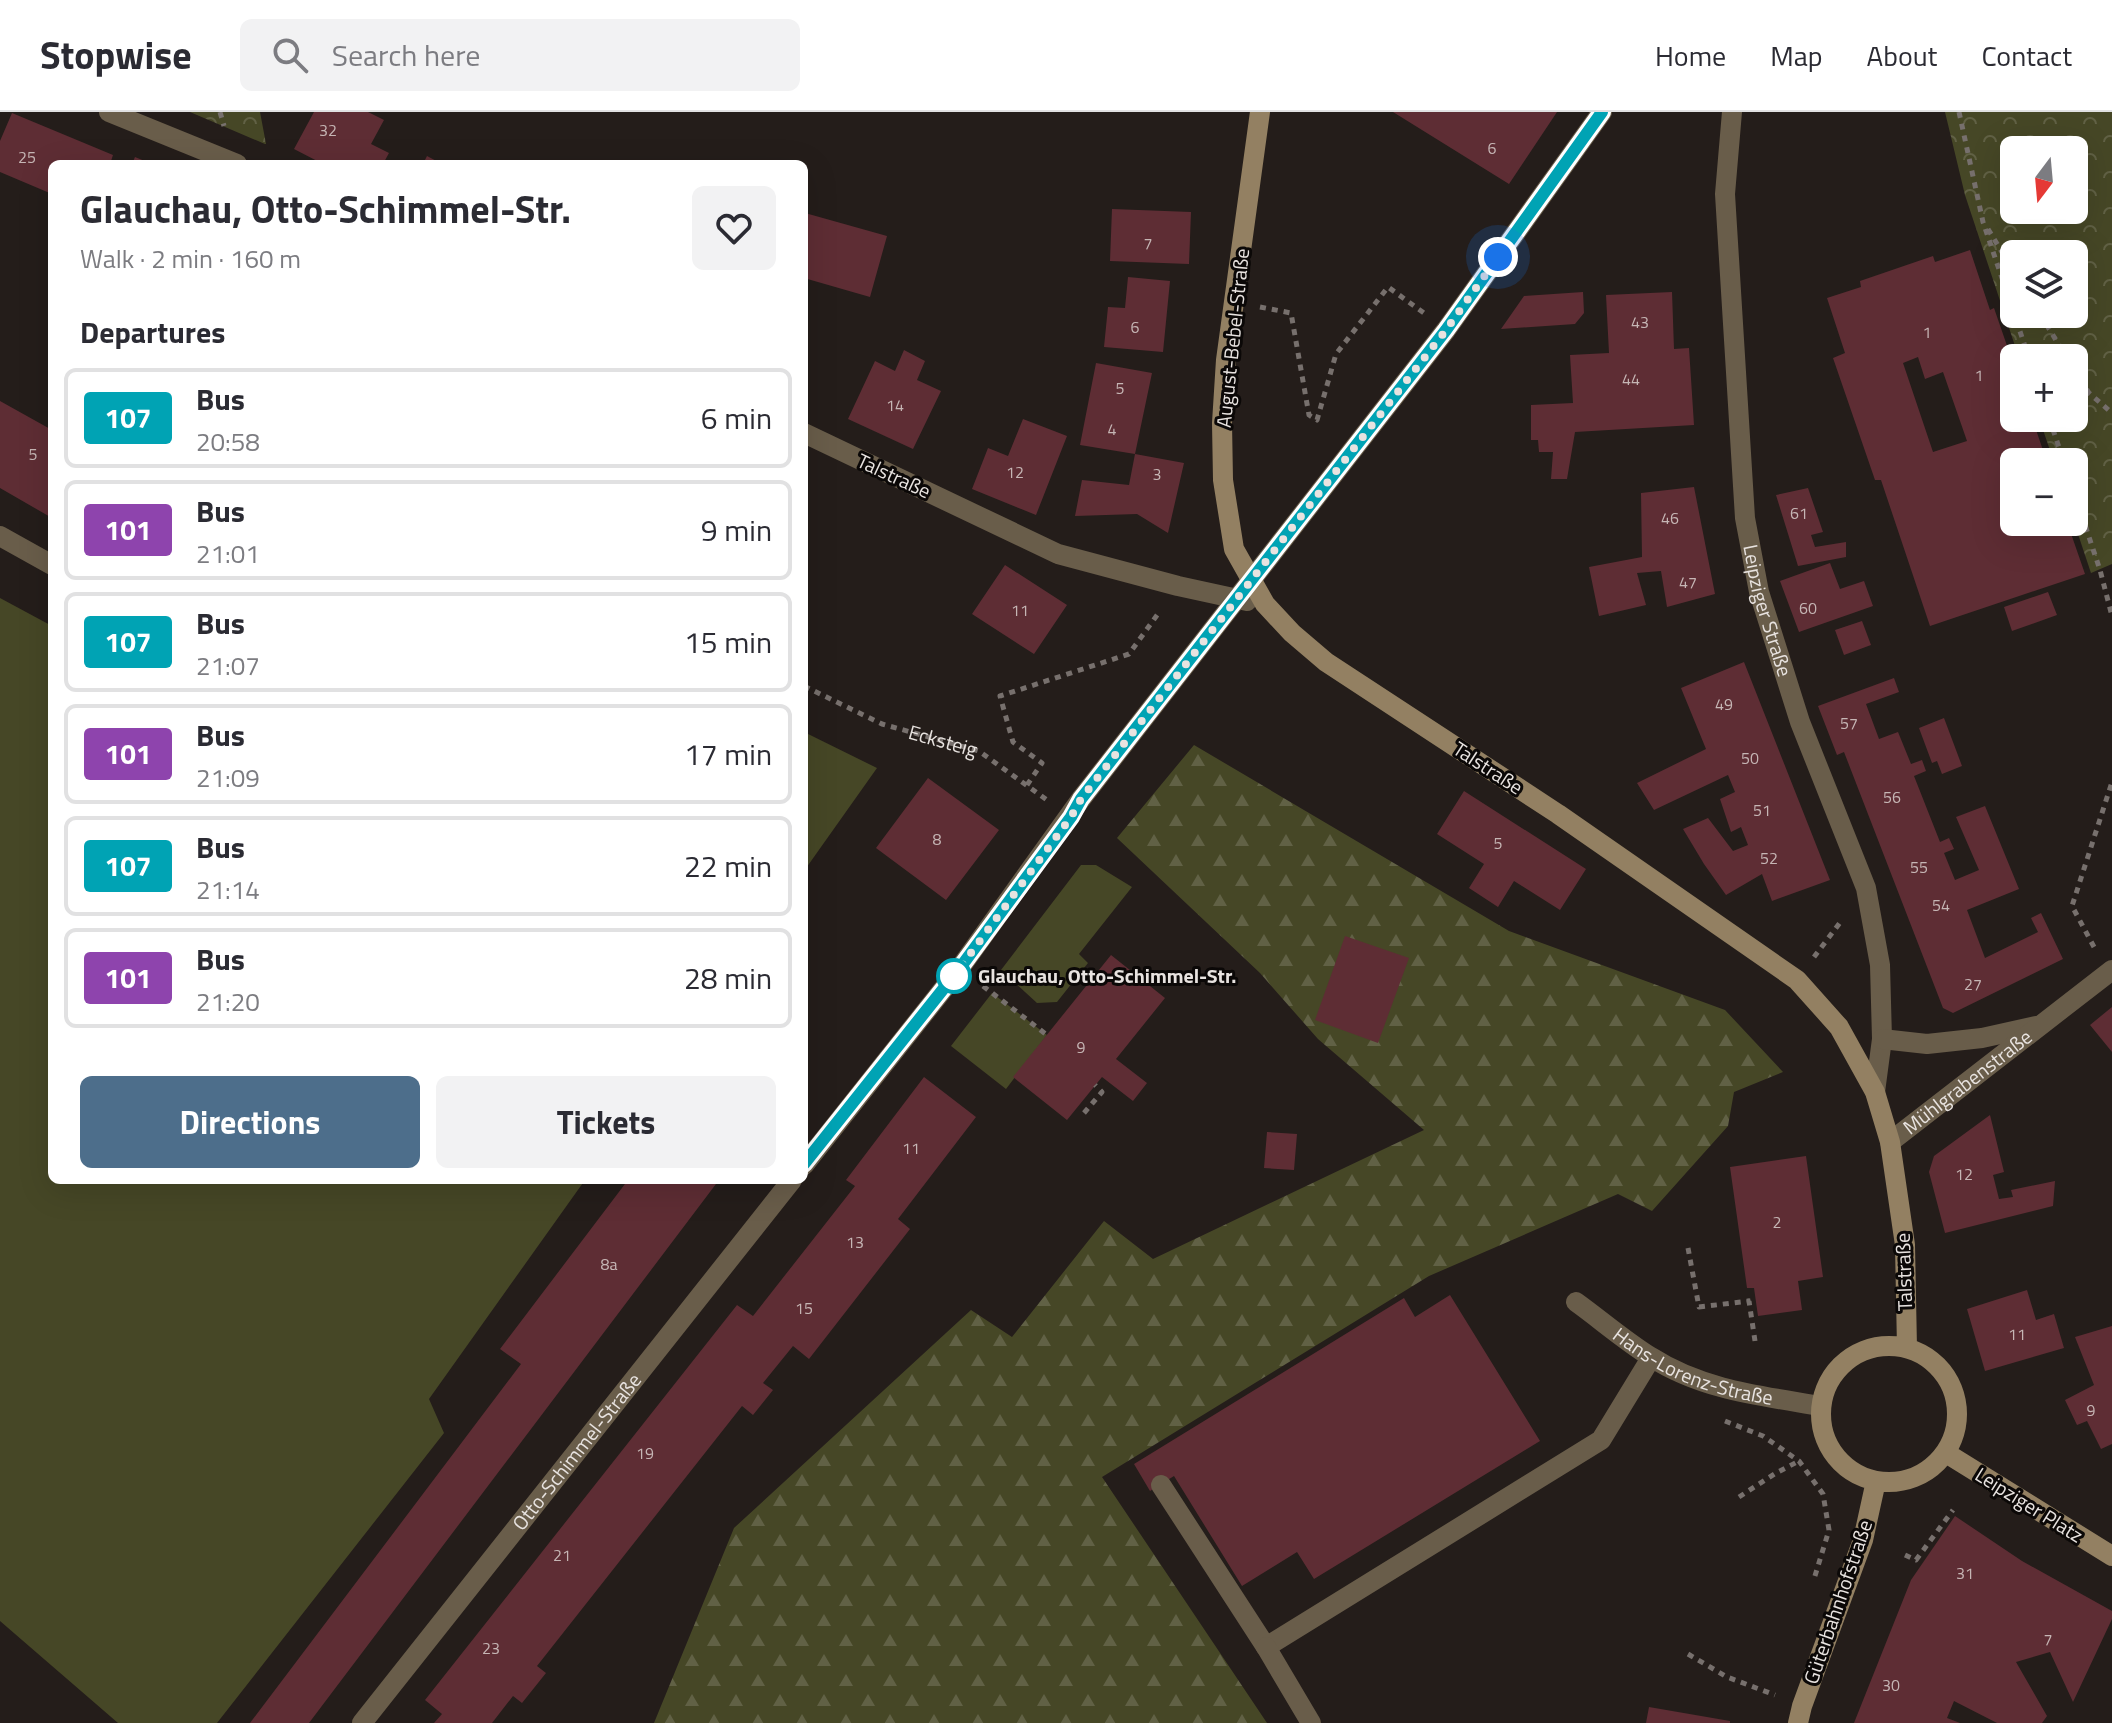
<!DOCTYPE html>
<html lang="en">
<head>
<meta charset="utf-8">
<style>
  :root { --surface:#fff; --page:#f2f2f3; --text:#2b2b33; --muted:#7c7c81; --line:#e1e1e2; --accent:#4d6e8b }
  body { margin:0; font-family:"Titillium Web",sans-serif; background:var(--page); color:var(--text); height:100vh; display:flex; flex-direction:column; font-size:30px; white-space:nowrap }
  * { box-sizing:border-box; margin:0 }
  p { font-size:26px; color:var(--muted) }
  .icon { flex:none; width:44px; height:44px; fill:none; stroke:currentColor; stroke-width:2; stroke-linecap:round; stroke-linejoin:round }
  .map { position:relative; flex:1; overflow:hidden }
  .panel { position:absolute; left:48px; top:48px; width:760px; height:1024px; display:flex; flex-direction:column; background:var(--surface); border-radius:12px; box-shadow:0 8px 32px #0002 }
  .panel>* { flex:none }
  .badge { padding:0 16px; border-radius:6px; font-size:28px; line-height:52px }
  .needle { width:52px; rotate:196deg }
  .tools { position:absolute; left:2000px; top:24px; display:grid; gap:16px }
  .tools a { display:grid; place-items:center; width:88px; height:88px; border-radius:12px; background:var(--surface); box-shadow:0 8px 32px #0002; font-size:40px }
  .you { position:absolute; width:40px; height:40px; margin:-20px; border:6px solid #fff; border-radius:50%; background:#1a73e8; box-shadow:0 0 0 12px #1a73e833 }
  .map>.badge { position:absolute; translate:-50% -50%; box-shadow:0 0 0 4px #fff }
  h2 { padding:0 32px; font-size:30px; line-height:72px }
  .round { display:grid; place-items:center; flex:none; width:84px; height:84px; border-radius:12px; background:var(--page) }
  .head { display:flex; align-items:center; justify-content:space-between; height:136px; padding:0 32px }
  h1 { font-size:38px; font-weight:700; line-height:60px }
  .primary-button { display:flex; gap:16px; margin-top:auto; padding:16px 32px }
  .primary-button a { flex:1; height:92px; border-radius:12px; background:var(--accent); color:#fff; font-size:32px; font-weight:700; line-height:92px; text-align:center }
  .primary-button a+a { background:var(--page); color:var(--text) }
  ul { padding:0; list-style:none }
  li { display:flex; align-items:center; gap:24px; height:100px; margin:0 16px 12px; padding:0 16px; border:4px solid var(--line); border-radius:12px }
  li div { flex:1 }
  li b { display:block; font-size:30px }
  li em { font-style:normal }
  li .badge { min-width:88px; font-weight:700; text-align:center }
  header { display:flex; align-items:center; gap:48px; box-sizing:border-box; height:112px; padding:0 40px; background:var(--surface); border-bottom:2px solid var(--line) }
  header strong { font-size:38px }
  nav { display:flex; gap:44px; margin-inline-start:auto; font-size:28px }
  .search { width:560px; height:72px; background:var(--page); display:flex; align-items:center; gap:20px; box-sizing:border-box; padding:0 28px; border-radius:12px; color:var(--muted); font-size:30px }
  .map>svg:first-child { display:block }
  .grass { fill:#464726 }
  .forest { fill:url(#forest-firs) }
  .park { fill:url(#park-crowns); fill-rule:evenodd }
  .building { fill:#5e2d34; fill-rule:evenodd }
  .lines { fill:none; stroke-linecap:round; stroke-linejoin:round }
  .path { stroke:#77706d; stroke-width:5; stroke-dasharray:6 6; stroke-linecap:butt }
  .lane { stroke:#695d4a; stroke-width:20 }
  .street { stroke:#695d4a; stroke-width:20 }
  .secondary { stroke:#938062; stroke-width:20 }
  .line-casing { stroke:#fff; stroke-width:18 }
  .line { stroke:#00a3b4; stroke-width:12 }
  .walk { stroke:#e8e3e0; stroke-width:8; stroke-dasharray:0 14.4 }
  .stop-dot { fill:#fff; stroke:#00a3b4; stroke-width:4 }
  .labels { text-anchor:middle; stroke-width:6; stroke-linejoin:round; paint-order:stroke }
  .number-label { font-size:16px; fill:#c6b6b5 }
  .street-label { font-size:20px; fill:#e8e3e0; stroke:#0b0807 }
  .stop-label { font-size:20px; font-weight:bold; fill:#e8e3e0; stroke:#0b0807; text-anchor:start }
</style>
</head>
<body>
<header>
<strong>Stopwise</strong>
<div class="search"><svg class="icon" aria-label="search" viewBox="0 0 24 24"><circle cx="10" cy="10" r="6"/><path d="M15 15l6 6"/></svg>Search here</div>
<nav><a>Home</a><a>Map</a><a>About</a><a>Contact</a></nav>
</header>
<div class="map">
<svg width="2112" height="1611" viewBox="0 0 2112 1611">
  <defs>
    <pattern id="forest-firs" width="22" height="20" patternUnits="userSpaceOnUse" patternTransform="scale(2)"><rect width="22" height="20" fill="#464726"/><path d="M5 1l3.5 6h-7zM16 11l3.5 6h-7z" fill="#616145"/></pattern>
    <pattern id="park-crowns" width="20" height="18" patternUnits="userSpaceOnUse" patternTransform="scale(2)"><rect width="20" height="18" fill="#464726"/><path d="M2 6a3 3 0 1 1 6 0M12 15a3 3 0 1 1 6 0" fill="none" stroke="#616145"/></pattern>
  </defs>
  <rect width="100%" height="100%" fill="#241d1a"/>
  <path class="grass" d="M0 486 52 514V1068H585L429 1287 444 1321 217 1611H118L0 1509Z
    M804 620 877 656 804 759Z
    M1081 753H1096L1132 775 1079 842 1088 851 1057 890 1037 891 1001 858Z
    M992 881 1047 923 1006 977 951 934Z"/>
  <path class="forest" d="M1194 633 1509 819 1725 898 1783 960 1734 980 1728 1014 1652 1099 1618 1082 1429 1164 1102 1365 1267 1611H654L734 1416 971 1198 1012 1225 1104 1109 1153 1147 1424 1018 1318 927 1260 861 1117 726Z"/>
  <path class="park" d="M190 0H260L266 32H265Z
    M1945 0H2112V452L2091 461 2074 410V350H2054L2039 306H2074V246H2019L1965 83ZM2014 38H2074V98H2014ZM2014 142H2074V202H2014Z"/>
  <path class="building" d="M314 0H368L384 8 371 32 389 41 383 52H323L294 37Z
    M1393 0H1557L1509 72Z
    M12 1 113 43 110 52H52V82L0 60V29Z
    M427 44 442 52H423Z
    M135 45 152 52H132Z
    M1112 97 1191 100 1189 152 1110 149Z
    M805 101 887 124 870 185 804 166Z
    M1970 138 1990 198 1994 196 2014 254V306H2032L2047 350H2014V410H2067L2085 462 1930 514 1881 368H1875L1833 246 1845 241 1827 186 1861 175 1860 169 1933 144 1935 150ZM1918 245 1925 267 1943 260 1967 329 1933 340 1903 251Z
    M1128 165 1170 169 1163 240 1104 235 1108 195 1125 196Z
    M1583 180 1584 201 1575 212 1501 217 1524 184Z
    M1672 180 1674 237 1689 236 1694 313 1575 320 1567 367H1551L1553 340H1539L1538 328H1531V293L1573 291 1570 243 1609 241 1606 183Z
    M904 238 925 249 917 268 941 279 913 337 848 307 875 249 895 259Z
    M1096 251 1152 261 1135 342 1080 333Z
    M0 289 52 318V406L0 376Z
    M1023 307 1067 324 1036 403 972 377 988 336 1008 344Z
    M1135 342 1184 351 1168 421 1137 402 1075 404 1082 368 1129 373Z
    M1694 375 1715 482 1667 495 1661 459 1637 461 1646 493 1599 504 1589 455 1642 445 1641 381Z
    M1808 376 1823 420 1811 423 1815 435 1846 430V445L1798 454 1776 383Z
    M1830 451 1840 477 1864 469 1873 494 1799 520 1780 469Z
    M1005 453 1067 493 1034 542 972 502Z
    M2048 480 2057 503 2012 519 2004 495Z
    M1862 509 1871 533 1844 543 1835 518Z
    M1744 550 1830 768 1772 789 1762 762 1726 783 1704 752 1683 717 1708 706 1733 739 1748 733 1741 715 1731 720 1720 687 1735 680 1728 663 1654 698 1637 671 1706 637 1681 576Z
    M1894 566 1899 580 1866 592 1879 627 1898 620 1911 652 1922 648 1926 659 1914 664 1940 730 1949 726 1954 737 1944 741 1955 768 1979 758 1956 705 1985 694 2019 777 1967 798 1985 846 2038 820 2031 806 2041 801 2063 847 1953 901 1943 896 1844 640 1837 643 1818 594Z
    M1944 606 1962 654 1942 662 1937 649 1932 651 1919 616Z
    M928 666 999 718 946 788 876 736Z
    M1464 679 1586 757 1560 798 1514 769 1498 795 1469 776 1484 752 1437 722Z
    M1345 824 1409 846 1378 931 1315 908Z
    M1111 843 1165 886 1116 947 1147 971 1133 989 1102 965 1067 1008 1013 965Z
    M2112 895V940L2090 913Z
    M924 965 976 1005 898 1107 910 1117 809 1247 793 1234 763 1271 773 1278 753 1303 742 1294 537 1554 546 1561 522 1591 513 1584 492 1611H434L442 1602 425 1588 737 1193 753 1204 855 1074 846 1068Z
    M1990 1003 2004 1060 1993 1063 1999 1087 2013 1085 2011 1078 2055 1069 2053 1094 1945 1121 1929 1060 1934 1044Z
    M1267 1020 1297 1022 1294 1058 1264 1056Z
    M1806 1044 1823 1165 1798 1169 1802 1198 1758 1204 1754 1176H1747L1730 1055Z
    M628 1068H719L309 1611H250L521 1252 500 1237Z
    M2027 1178 2036 1208 2054 1202 2064 1236 1985 1259 1967 1197Z
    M1450 1183 1540 1329 1314 1467 1297 1440 1242 1474 1174 1364 1150 1379 1134 1352 1404 1186 1415 1205Z
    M2112 1214V1332L2101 1337 2087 1309 2077 1313 2065 1288 2094 1273 2075 1225Z
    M1955 1404 2022 1449 2112 1499V1507L2073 1590 2050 1540 2016 1550 2047 1604 2042 1611H1997L1954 1589 1947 1606 1960 1611H1854L1911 1468Z
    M1649 1595 1730 1609V1611H1646Z"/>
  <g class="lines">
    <g class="path">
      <path d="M220 0 224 14"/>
      <path d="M1959 0 1983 110 2029 246"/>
      <path d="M1988 117 2014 160"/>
      <path d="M1260 195 1291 201 1309 303 1317 308 1336 242 1388 175 1424 201"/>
      <path d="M2040 202 2067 246"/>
      <path d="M2074 257 2089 281 2112 301"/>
      <path d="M2049 306 2064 350"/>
      <path d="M2074 380 2100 458 2112 504"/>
      <path id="s1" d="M804 574 882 612 979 639 1047 688"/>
      <path d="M1027 673 1042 651 1013 630 1000 584 1129 542 1160 499"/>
      <path d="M2094 835 2072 794 2112 670"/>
      <path d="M1814 845 1842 808"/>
      <path d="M983 874 1047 923"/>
      <path d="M1084 1001 1102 980 1095 973"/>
      <path d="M1688 1136 1699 1195 1749 1189"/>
      <path d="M1755 1229 1749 1189 1755 1188"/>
      <path d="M1725 1309 1763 1324 1799 1349 1823 1382 1829 1418 1814 1467"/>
      <path d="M1739 1385 1776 1361 1799 1349"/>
      <path d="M1905 1443 1916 1448 1953 1398"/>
      <path d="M1688 1542 1727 1565 1775 1583"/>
    </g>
    <g class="lane">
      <path id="s2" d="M1576 1190C1601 1208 1625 1229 1651 1245 1702 1278 1762 1284 1821 1294"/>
      <path d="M1161 1373 1266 1535 1601 1328 1651 1246"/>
      <path d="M1266 1535 1311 1611"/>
    </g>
    <g class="street">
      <path d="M109 0 237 52"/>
      <path id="s3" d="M1732 0 1725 82 1745 406 1759 480 1800 610 1866 776 1880 853 1882 927 1875 980"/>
      <path d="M804 321 1058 442 1178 474 1247 489"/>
      <path d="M0 424 52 453"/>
      <path d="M1882 927 1927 932 1982 926 2036 914"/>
      <path id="s4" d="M1890 1030 2112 858"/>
      <path d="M804 1053 960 856 1081 687 1446 218 1602 0"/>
      <path id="s5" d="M362 1611 792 1068"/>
    </g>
    <path class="secondary" d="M1260 0 1226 248 1222 311 1223 368 1234 437 1265 492 1292 521 1326 550 1558 702 1797 868 1839 915 1875 980 1890 1030 1905 1133 1907 1236
      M1821 1302a68 68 0 1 1 136 0a68 68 0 1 1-136 0Z
      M1946 1341 2112 1444
      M1798 1611 1802 1594 1863 1428 1876 1369"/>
  </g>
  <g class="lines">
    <g class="line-casing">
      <path id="line" d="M804 1052 960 856 1071 705 1081 687 1446 218 1602 0"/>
    </g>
    <use href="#line" class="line"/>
    <path class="walk" d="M954 864 1071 705 1081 687 1446 218 1498 145"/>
  </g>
  <circle class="stop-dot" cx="954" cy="864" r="16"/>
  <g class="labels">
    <g class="number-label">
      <text x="328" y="24">32</text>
      <text x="1492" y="42">6</text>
      <text x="27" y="51">25</text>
      <text x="1148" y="137">7</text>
      <text x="1640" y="216">43</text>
      <text x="1135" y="221">6</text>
      <text x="1927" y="226">1</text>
      <text x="1979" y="269">1</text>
      <text x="1631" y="273">44</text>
      <text x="1120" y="282">5</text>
      <text x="895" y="299">14</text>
      <text x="1112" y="323">4</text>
      <text x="33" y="348">5</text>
      <text x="1015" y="366">12</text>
      <text x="1157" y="368">3</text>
      <text x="1799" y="407">61</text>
      <text x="1670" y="412">46</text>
      <text x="1688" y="476">47</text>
      <text x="1808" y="502">60</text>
      <text x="1020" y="504">11</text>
      <text x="1724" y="598">49</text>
      <text x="1849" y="617">57</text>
      <text x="1750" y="652">50</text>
      <text x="1892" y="691">56</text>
      <text x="1762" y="704">51</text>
      <text x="937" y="733">8</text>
      <text x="1498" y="737">5</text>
      <text x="1769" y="752">52</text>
      <text x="1919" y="761">55</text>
      <text x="1941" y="799">54</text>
      <text x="1973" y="878">27</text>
      <text x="1081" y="941">9</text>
      <text x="911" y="1042">11</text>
      <text x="1964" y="1068">12</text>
      <text x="1777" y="1116">2</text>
      <text x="855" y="1136">13</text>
      <text x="609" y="1158">8a</text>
      <text x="804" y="1202">15</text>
      <text x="2017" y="1228">11</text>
      <text x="2091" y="1304">9</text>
      <text x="645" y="1347">19</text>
      <text x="562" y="1449">21</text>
      <text x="1965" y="1467">31</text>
      <text x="2048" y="1533">7</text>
      <text x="491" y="1542">23</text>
      <text x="1891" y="1579">30</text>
    </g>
    <g class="street-label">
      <text transform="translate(1233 226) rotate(-84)" y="7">August-Bebel-Straße</text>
      <text transform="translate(894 364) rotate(25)" y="7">Talstraße</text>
      <text dy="7" stroke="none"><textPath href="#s3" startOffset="502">Leipziger Straße</textPath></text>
      <text dy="7" stroke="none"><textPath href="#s1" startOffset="150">Ecksteig</textPath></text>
      <text transform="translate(1488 656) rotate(33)" y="7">Talstraße</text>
      <text dy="7" stroke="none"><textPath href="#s4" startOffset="98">Mühlgrabenstraße</textPath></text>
      <text transform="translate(1904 1160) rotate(-92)" y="7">Talstraße</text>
      <text dy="7" stroke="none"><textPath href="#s2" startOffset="136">Hans-Lorenz-Straße</textPath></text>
      <text dy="7" stroke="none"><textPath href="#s5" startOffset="346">Otto-Schimmel-Straße</textPath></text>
      <text transform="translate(2029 1393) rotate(32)" y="7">Leipziger Platz</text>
      <text transform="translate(1838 1490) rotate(-71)" y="7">Güterbahnhofstraße</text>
    </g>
    <g class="stop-label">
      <text x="978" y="871">Glauchau, Otto-Schimmel-Str.</text>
    </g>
  </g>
</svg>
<div class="tools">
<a><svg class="needle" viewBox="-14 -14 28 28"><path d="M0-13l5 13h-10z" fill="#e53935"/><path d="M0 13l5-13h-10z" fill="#7c7c81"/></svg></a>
<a><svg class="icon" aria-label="layers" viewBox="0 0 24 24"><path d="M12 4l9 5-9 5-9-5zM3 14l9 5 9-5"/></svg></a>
<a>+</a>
<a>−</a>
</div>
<div class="you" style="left:1498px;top:145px"></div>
<section class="panel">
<div class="head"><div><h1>Glauchau, Otto-Schimmel-Str.</h1><p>Walk · 2 min · 160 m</p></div><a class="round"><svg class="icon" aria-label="heart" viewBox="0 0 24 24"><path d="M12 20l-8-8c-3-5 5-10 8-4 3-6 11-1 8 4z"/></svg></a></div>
<h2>Departures</h2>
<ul>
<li><span class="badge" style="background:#00a3b4;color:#fff">107</span><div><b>Bus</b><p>20:58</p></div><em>6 min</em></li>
<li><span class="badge" style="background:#8e44ad;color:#fff">101</span><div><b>Bus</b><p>21:01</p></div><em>9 min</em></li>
<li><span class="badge" style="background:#00a3b4;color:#fff">107</span><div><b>Bus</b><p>21:07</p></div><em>15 min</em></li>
<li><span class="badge" style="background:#8e44ad;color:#fff">101</span><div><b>Bus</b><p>21:09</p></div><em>17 min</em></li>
<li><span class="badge" style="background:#00a3b4;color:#fff">107</span><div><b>Bus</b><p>21:14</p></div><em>22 min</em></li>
<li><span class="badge" style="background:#8e44ad;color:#fff">101</span><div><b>Bus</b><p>21:20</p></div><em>28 min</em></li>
</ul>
<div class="primary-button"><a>Directions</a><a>Tickets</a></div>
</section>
</div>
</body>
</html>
